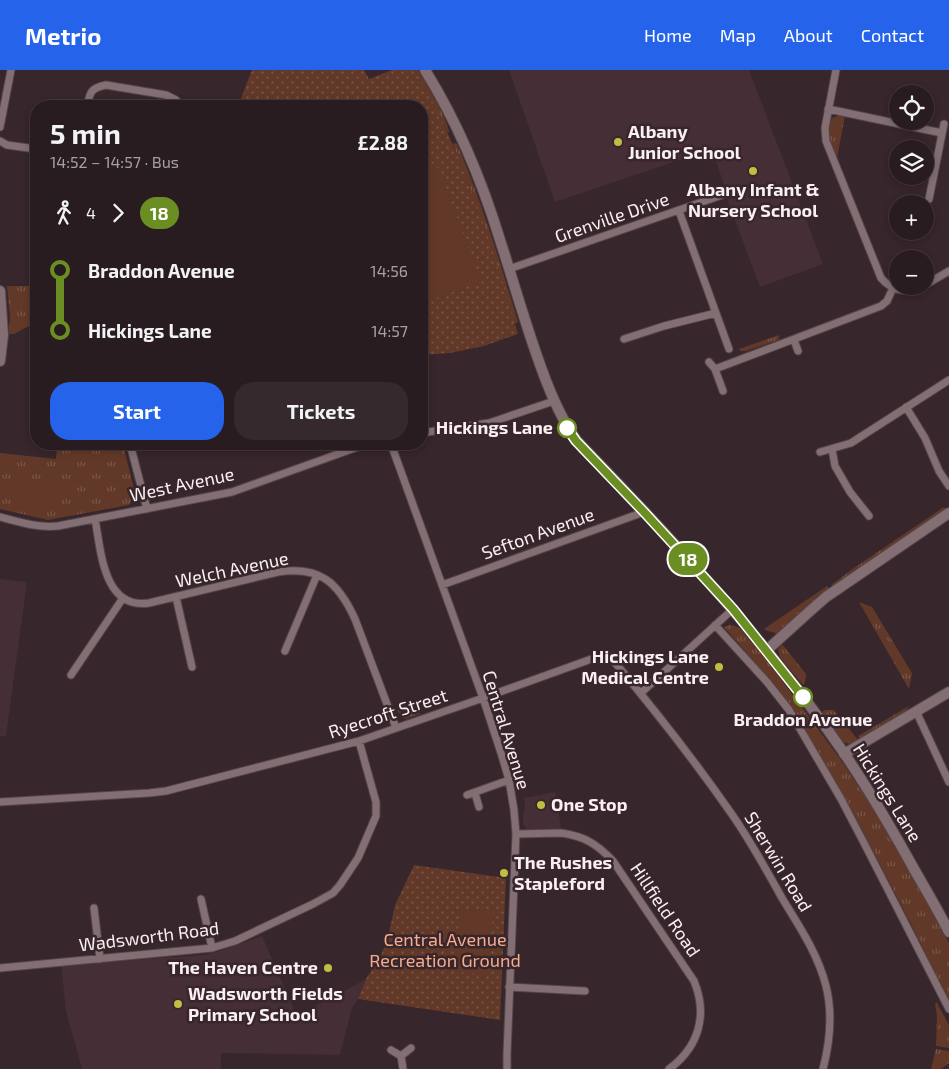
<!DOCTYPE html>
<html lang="en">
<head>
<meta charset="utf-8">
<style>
  :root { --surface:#291c20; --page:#35292d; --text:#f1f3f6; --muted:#a5a1a5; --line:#453a3e; --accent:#2563eb }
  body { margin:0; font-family:"Exo 2",sans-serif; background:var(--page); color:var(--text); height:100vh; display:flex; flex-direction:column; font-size:19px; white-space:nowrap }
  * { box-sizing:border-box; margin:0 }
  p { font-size:16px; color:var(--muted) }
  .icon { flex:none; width:28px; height:28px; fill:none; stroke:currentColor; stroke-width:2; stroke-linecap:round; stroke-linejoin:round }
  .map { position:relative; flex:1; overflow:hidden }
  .panel { position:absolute; left:30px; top:30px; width:398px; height:350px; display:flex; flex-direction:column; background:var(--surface); border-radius:20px; box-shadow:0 2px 8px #0003,0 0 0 1px var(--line) }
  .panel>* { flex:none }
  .badge { padding:0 10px; border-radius:16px; font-size:18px; line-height:32px }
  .fabs { position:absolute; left:889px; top:15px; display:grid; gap:10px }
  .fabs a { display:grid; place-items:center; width:45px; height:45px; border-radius:50%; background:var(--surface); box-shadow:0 2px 8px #0003,0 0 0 1px var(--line); font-size:25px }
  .map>.badge { position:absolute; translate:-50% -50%; box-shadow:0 0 0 2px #fff }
  .legs { display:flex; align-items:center; gap:8px; height:55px; padding:0 20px; font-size:16px }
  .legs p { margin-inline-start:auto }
  .overview { display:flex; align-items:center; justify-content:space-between; height:85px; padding:0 20px }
  h1 { font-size:28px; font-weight:700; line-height:38px }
  .button { display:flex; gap:10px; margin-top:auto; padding:10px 20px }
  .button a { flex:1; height:58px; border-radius:20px; background:var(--accent); color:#fff; font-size:20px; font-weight:700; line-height:58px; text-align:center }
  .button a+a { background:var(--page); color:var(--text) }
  ul { padding:0 20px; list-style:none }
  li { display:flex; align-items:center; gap:18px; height:60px; font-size:19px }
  li i { display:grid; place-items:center; width:8px; height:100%; margin:0 6px; background:currentColor }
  li i::after { content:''; width:12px; height:12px; margin:-6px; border:4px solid; border-radius:50%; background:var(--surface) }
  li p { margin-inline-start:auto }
  li:first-child i { background:linear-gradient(#0000 50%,currentColor 0) }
  li:last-child i { background:linear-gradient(currentColor 50%,#0000 0) }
  header { display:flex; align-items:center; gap:30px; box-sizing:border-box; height:70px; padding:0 25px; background:var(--accent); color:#fff }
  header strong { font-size:24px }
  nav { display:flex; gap:28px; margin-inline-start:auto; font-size:18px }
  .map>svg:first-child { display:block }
  .built { fill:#452e35 }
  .grass { fill:url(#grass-tufts) }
  .park { fill:url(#park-dots) }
  .garden { fill:#623928 }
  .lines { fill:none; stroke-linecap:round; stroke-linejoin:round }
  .street-casing { stroke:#534548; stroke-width:9 }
  .secondary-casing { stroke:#534548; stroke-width:12 }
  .street { stroke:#826e73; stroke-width:7 }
  .secondary { stroke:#826e73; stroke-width:10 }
  .line-1-casing { stroke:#fff; stroke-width:11 }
  .line-1 { stroke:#6b8e23; stroke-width:8 }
  .poi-dot { fill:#c0be41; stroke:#37262b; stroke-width:2 }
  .stop-1-dot { fill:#fff; stroke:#6b8e23; stroke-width:2.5 }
  .labels { text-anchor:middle; stroke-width:5; stroke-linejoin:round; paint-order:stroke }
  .poi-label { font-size:18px; font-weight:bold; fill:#faeff1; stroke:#37262b; text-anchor:start }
  .street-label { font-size:18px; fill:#faeff1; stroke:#37262b }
  .stop-label { font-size:18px; font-weight:bold; fill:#faeff1; stroke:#37262b; text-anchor:end }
  .park-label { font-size:18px; fill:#f7ac8c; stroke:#37262b }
</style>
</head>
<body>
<header>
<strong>Metrio</strong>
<nav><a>Home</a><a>Map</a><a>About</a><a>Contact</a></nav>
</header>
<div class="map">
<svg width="949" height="999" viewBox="0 0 949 999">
  <defs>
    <pattern id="grass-tufts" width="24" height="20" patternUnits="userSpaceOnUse" patternTransform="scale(1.25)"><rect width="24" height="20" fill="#623928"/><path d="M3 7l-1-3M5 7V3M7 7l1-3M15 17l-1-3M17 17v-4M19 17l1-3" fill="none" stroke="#795648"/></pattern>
    <pattern id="park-dots" width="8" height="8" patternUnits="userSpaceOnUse" patternTransform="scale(1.25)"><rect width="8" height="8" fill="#623928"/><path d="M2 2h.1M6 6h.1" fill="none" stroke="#795648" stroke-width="1.8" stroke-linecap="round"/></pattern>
  </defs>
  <rect width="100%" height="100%" fill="#37262b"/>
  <path class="built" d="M509 0H749L823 194 760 217 725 124V118L714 85 709 80 555 132Z
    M0 509 27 512 6 666H0Z
    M555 722 561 756 560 759 530 760 527 759 523 755V747L525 736 524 728Z
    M262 866 297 946 366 909 358 929 352 938 340 985 221 983V999H82L66 941 61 895 204 885 220 881Z"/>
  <path class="grass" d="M415 0H418C426 13 448 49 449 62L448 63Z
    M841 45 845 46 837 88C832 74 825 62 832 48Z
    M455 73 457 74C482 132 500 192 518 252L514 254C496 192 476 133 453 74Z
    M7 216H36V252L14 264H9L10 246Z
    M779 265V267L778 270 746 281H740L739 279Z
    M57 374H123L135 423 129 435 48 450 0 439V383L56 389Z
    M944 437 946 440 834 516 831 515 854 498Z
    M827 516 829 520 778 565C774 561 768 562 764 559Z
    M859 532 872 537 912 603 909 619Z
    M730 555 735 556 740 558 766 589 801 636 843 693 885 756 949 873V931L913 858 857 750 818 681 779 620 724 557Z
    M782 574 806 604 805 613 803 615 780 587 778 580Z
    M411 634 420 644 405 649 399 643 397 640Z
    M909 636 904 643 860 669 858 666Z
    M825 640H834L858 670 850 674 842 672 825 648 822 642Z
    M937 933 949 955V978L936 976 937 946 935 934Z
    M936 979 949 981V993L941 999H931Z"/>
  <path class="park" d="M252 0H364L369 9 392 0H415C463 82 491 173 518 264L484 276 450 283 421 285V36H238Z
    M414 795 506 808 500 950 358 929 366 909 381 885 387 871 395 835Z"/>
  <path class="garden" d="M438 97 481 211 421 234V103Z
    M35 409H39V412H44V410H49L50 412H57V435L44 436V435H39V437H35V435H29V436L17 435 16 412H24V410H29V412H35Z
    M460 839 493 841 490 904 456 902Z"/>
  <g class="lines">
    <g class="street-casing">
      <path id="street" d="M836 0 825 58 826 71 881 208C892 221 908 224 923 216
        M87 36C90 22 91 18 106 15L166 25 176 30 180 36
        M828 39 942 63
        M0 57 11 0
        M0 71 7 75 36 79
        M929 129 944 54
        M679 141 729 279
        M509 199 725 124
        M925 215 949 201
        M624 269 664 256 716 243
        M794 270 798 281
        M709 292 715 299 723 321
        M715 299 881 236 887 231 893 218
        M906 337 925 368 939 401 949 416
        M421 363 489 353 554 331
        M130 374 147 439
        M391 374 483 628 502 686 509 710 514 740 516 764 507 984V999
        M832 379 835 396 850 422 869 446
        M820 382 851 373 949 310
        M0 447C19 452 38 458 58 456L232 422 366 374
        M95 449C101 480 103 540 149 533L278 502C320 496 338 512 355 549L396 658
        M442 515 644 442
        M176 527 192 597
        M715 555 767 612 789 640 841 729 864 773 949 939
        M285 581 317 505
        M71 605 123 528
        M641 623 733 539
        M916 641 949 712
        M475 723 479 737
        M467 725 509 710
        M0 732 149 723 166 721 359 671 483 628 597 587H603L612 589C654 639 694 690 731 743 750 770 766 799 782 828 799 856 818 884 826 916 833 944 830 972 823 999
        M516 764 561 763C584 766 597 774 613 791L694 911C708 945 699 977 669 999
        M201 829 212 878
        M94 838 100 889
        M0 898 212 878 235 871 313 834 333 823 340 815 358 788 376 746V732L359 671
        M509 917 585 921
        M391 980 401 986 403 999
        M401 986 411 978"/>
    </g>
    <g class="secondary-casing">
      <path id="secondary" d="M425 0C458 53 482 111 500 170 514 213 526 257 542 300 551 325 561 349 577 371 672 469 766 570 844 683 869 720 892 759 914 799 926 820 938 840 949 862
        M0 221 3 265 0 291
        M767 580 810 541 826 527 949 443
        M844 684 949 622"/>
    </g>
    <use href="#street" class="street"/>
    <use href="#secondary" class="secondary"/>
  </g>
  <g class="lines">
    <g class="line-1-casing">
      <path id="line-1" d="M567 358 576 371 644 442 733 539 803 627"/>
    </g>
    <use href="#line-1" class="line-1"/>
  </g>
  <g class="poi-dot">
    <circle cx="618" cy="72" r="5"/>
    <circle cx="753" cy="101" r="5"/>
    <circle cx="719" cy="597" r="5"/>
    <circle cx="541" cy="735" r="5"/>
    <circle cx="504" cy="803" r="5"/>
    <circle cx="328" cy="898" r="5"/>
    <circle cx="178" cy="934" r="5"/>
  </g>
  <g class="stop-1-dot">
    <circle cx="567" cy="358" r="9"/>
    <circle cx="803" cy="627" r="9"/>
  </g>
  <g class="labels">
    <g class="poi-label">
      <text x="628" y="68">Albany<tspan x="628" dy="21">Junior School</tspan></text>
      <text x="753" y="126" text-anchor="middle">Albany Infant &amp;<tspan x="753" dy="21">Nursery School</tspan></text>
      <text x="709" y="593" text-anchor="end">Hickings Lane<tspan x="709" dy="21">Medical Centre</tspan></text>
      <text x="551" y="741">One Stop</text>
      <text x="514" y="799">The Rushes<tspan x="514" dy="21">Stapleford</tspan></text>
      <text x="318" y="904" text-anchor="end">The Haven Centre</text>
      <text x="188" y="930">Wadsworth Fields<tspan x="188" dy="21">Primary School</tspan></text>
    </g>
    <g class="street-label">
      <text transform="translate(612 148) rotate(-19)" y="6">Grenville Drive</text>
      <text transform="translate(182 415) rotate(-12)" y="6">West Avenue</text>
      <text transform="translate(538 464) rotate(-20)" y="6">Sefton Avenue</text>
      <text transform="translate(232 500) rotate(-12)" y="6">Welch Avenue</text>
      <text transform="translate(388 644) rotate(-18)" y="6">Ryecroft Street</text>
      <text transform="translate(506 660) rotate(73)" y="6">Central Avenue</text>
      <text transform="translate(887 723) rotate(58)" y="6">Hickings Lane</text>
      <text transform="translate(778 792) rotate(59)" y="6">Sherwin Road</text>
      <text transform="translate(665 840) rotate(56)" y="6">Hillfield Road</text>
      <text transform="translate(149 867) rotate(-7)" y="6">Wadsworth Road</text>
    </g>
    <g class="stop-label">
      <text x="553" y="364">Hickings Lane</text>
      <text x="803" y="656" text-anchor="middle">Braddon Avenue</text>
    </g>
    <g class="park-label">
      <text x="445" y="876">Central Avenue<tspan x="445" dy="21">Recreation Ground</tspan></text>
    </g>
  </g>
</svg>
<div class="fabs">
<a><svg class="icon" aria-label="locate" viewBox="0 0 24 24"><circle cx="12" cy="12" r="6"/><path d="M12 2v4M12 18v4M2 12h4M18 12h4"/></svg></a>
<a><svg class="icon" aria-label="layers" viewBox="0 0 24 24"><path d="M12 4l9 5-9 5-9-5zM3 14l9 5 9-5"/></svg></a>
<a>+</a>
<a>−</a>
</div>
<b class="badge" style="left:688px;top:489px;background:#6b8e23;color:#fff">18</b>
<section class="panel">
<div class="overview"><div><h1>5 min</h1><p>14:52 – 14:57 · Bus</p></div><b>£2.88</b></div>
<div class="legs"><svg class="icon" aria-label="walk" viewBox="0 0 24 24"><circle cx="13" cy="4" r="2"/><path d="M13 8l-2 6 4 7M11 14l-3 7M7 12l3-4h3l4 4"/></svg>4<svg class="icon" aria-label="forward" viewBox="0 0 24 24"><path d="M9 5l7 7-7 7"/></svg><b class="badge" style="background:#6b8e23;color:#fff">18</b></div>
<ul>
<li><i style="color:#6b8e23"></i><b>Braddon Avenue</b><p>14:56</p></li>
<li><i style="color:#6b8e23"></i><b>Hickings Lane</b><p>14:57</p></li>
</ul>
<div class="button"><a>Start</a><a>Tickets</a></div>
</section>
</div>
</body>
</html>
